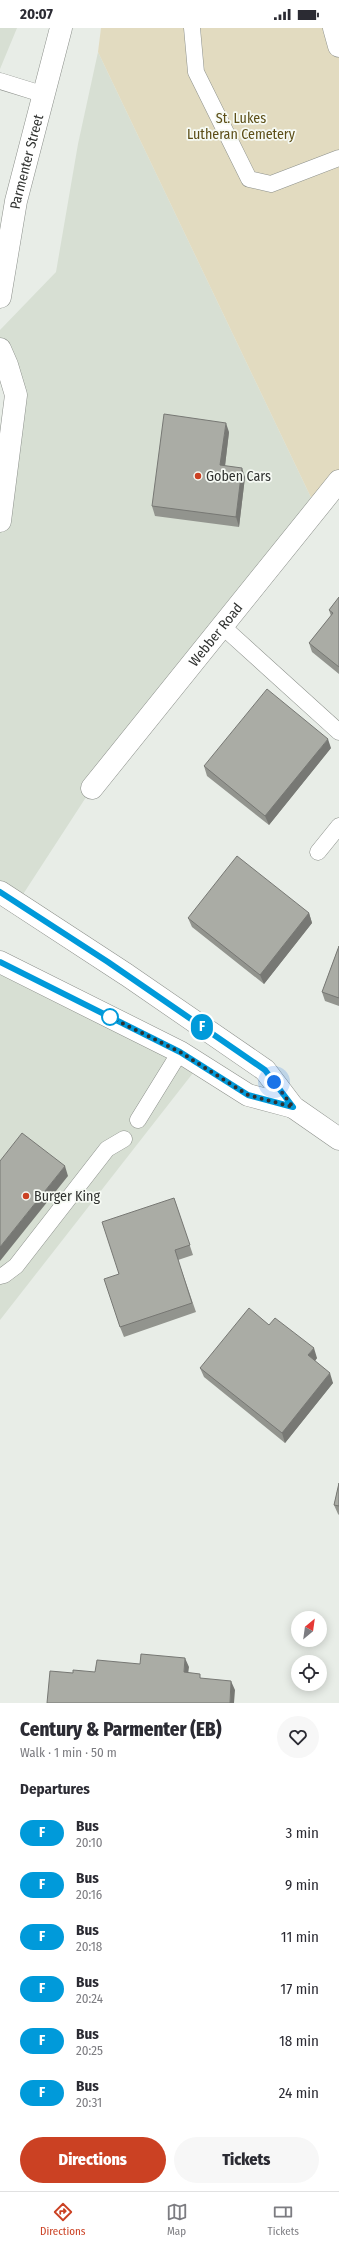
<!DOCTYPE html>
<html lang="en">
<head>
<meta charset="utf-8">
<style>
  :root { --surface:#fff; --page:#f7f7f7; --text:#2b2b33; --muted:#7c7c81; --line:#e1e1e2; --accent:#cb4123 }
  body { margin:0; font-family:"Fira Sans Condensed",sans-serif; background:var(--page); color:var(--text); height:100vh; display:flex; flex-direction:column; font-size:15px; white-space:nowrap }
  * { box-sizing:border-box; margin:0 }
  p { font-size:13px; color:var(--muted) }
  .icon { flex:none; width:22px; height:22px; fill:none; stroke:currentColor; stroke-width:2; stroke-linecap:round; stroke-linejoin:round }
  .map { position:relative; height:1675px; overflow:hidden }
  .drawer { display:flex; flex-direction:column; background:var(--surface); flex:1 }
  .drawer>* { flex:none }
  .badge { padding:0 8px; border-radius:13px; font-size:14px; line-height:26px }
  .needle { width:26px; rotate:29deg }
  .controls { position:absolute; left:291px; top:1583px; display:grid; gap:8px }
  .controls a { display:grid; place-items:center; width:36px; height:36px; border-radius:50%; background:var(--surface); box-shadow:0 2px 10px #0003; font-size:20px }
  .you { position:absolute; width:20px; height:20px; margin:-10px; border:3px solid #fff; border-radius:50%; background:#1a73e8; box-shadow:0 0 0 6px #1a73e833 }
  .map>.badge { position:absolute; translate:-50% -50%; box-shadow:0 0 0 2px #fff }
  h2 { padding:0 20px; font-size:15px; line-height:36px }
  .round { display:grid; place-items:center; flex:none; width:42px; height:42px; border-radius:21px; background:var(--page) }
  .summary { display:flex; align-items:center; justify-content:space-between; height:68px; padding:0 20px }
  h1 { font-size:19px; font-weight:800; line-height:30px }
  .button { display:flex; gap:8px; margin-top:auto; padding:8px 20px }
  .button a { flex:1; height:46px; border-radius:24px; background:var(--accent); color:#fff; font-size:16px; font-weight:800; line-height:46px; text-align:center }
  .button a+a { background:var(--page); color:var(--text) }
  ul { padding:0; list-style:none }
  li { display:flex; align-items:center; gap:12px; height:52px; padding:0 20px }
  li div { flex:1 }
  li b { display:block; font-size:15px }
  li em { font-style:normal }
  li .badge { min-width:44px; font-weight:700; text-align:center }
  .status { display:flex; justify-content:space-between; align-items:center; height:28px; padding:0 20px; background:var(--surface); direction:ltr }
  .status svg { height:11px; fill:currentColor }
  .tabs { display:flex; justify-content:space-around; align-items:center; height:56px; border-top:1px solid var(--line); background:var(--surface); font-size:11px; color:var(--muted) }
  .tabs a { display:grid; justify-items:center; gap:2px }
  .tabs .selected { color:var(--accent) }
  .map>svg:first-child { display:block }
  .built { fill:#d7dfd3 }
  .green { fill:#e2dbc0 }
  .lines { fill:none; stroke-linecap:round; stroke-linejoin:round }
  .lane-casing { stroke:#8c908b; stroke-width:17 }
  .street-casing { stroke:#8c908b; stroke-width:23 }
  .secondary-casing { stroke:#8c908b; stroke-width:23 }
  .lane { stroke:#fff; stroke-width:16 }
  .street { stroke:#fff; stroke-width:22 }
  .secondary { stroke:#fff; stroke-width:22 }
  .wall { fill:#92948e }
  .shaded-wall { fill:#777874 }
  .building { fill:#aaaca5; stroke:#777874 }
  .line-casing { stroke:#fff; stroke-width:9 }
  .line { stroke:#009ada; stroke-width:6 }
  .walk { stroke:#303230; stroke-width:4; stroke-dasharray:0 7.2 }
  .poi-dot { fill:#cb4123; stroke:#f6faf4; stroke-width:1.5 }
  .stop-dot { fill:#fff; stroke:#009ada; stroke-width:2 }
  .labels { text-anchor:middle; stroke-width:3.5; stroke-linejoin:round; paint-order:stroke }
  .park-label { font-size:14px; fill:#5c4e17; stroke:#f6faf4 }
  .street-label { font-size:14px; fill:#303230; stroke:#f6faf4 }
  .poi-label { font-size:14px; fill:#303230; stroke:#f6faf4; text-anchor:start }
</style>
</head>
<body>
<div class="status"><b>20:07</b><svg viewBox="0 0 49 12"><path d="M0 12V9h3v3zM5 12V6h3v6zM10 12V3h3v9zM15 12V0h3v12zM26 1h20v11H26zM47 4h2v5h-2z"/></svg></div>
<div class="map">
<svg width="339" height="1675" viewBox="0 0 339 1675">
  <rect width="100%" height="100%" fill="#e8ede7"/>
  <path class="built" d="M0 0H17L0 41Z
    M98 24 316 480 92 760 18 874 0 864V493L15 384 0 321V302L56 244 78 116Z
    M0 934 200 1036 0 1292Z"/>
  <path class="green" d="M101 0H334L339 18V453L316 480 98 24Z"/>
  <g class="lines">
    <g class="lane-casing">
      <path id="lane" d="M192 0 196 44 249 151 271 156 339 130
        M0 53 42 66
        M222 598 339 704
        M318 824 339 798
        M138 1092 180 1024
        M0 1248 4 1247 16 1238 107 1121 124 1111"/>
    </g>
    <g class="street-casing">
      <g id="street">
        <path d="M334 0 339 18"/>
        <path id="s1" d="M92 760 339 453"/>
      </g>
    </g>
    <g class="secondary-casing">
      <g id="secondary">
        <path id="s2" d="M0 269 16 173 61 0"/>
        <path d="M0 321 7 337 16 367 0 493"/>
        <path d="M0 864 127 947 265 1042 293 1079 339 1111"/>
        <path d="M0 934 180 1024 248 1067 293 1079"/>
      </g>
    </g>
    <use href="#lane" class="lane"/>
    <use href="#street" class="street"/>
    <use href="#secondary" class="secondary"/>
  </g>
  <path class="wall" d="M229 404 225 438 245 449 239 499 155 488 152 478Z
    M339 569V646L312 624 309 615 331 588 329 582Z
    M331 720 269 797 207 748 204 738Z
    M309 885 312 895 264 956 192 899 188 890Z
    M339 918V978L325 973 322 964Z
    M174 1170 193 1227 178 1232 196 1284 124 1309 120 1299 119 1246Z
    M269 1297 317 1330 315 1333 333 1355 285 1415 204 1349 200 1340Z
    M339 1455V1487L338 1486 334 1477Z"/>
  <path class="shaded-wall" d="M226 395 229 404 224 446 220 437Z
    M242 440 245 449 239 499 236 489Z
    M328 711 331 720 269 797 265 788Z
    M309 885 312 895 264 956 260 947Z
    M65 1138 68 1148 0 1233V1219Z
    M314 1320 317 1330 312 1337 308 1327Z
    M330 1345 333 1355 285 1415 282 1405Z
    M185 1630 189 1639 187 1654 184 1644Z
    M231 1653 235 1662 234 1675H230Z"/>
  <path class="building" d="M164 386 226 395 220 437 242 440 236 489 152 478Z
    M339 569V639L309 615 333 585 329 582Z
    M267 661 328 711 265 788 204 738Z
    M237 828 309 885 260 947 188 890Z
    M339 918V970L322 964Z
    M22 1105 65 1138 0 1219V1133Z
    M174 1170 190 1217 175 1222 192 1275 120 1299 104 1251 119 1246 102 1194Z
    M249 1280 269 1297 275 1290 314 1320 308 1327 330 1345 282 1405 200 1340Z
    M339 1455V1478L334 1477Z
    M141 1626 185 1630 184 1644 200 1646V1650L231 1653 230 1675H47L50 1643 73 1645V1642L95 1644 97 1632 140 1636Z"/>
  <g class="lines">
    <g class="line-casing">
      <path id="line" d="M0 864 108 934 265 1042 293 1079 248 1067 180 1024 0 934"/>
    </g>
    <use href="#line" class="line"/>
    <path class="walk" d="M110 989 180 1024 248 1067 293 1079 274 1054"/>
  </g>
  <g class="poi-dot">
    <circle cx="198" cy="448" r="4"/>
    <circle cx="26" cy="1168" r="4"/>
  </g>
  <circle class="stop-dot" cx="110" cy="989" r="8"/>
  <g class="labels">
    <g class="park-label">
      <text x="241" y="95">St. Lukes<tspan x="241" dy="16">Lutheran Cemetery</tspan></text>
    </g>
    <g class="street-label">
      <text dy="5" stroke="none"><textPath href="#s2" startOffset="138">Parmenter Street</textPath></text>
      <text dy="5" stroke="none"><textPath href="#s1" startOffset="197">Webber Road</textPath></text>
    </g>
    <g class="poi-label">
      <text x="206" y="453">Goben Cars</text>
      <text x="34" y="1173">Burger King</text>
    </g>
  </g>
</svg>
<div class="controls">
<a><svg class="needle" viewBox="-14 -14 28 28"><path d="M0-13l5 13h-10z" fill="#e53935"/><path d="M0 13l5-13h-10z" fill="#7c7c81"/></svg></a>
<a><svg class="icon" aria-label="locate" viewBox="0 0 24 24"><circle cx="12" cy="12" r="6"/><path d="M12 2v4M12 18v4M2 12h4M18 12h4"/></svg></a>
</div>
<div class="you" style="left:274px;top:1054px"></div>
<b class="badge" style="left:202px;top:999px;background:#009ada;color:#fff">F</b>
</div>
<section class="drawer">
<div class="summary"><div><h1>Century &amp; Parmenter (EB)</h1><p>Walk · 1 min · 50 m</p></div><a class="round"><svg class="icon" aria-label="heart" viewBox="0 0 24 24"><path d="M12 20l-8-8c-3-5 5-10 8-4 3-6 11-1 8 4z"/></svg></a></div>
<h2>Departures</h2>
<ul>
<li><span class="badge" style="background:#009ada;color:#fff">F</span><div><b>Bus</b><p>20:10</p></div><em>3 min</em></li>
<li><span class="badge" style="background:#009ada;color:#fff">F</span><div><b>Bus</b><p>20:16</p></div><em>9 min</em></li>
<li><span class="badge" style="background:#009ada;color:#fff">F</span><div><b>Bus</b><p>20:18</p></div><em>11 min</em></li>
<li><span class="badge" style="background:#009ada;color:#fff">F</span><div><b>Bus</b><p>20:24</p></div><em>17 min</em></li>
<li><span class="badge" style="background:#009ada;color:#fff">F</span><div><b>Bus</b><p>20:25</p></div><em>18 min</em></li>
<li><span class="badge" style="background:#009ada;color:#fff">F</span><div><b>Bus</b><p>20:31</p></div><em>24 min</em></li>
</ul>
<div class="button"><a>Directions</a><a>Tickets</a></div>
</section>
<nav class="tabs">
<a class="selected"><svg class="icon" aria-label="directions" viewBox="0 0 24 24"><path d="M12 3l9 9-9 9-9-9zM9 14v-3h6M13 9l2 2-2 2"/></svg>Directions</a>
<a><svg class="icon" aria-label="map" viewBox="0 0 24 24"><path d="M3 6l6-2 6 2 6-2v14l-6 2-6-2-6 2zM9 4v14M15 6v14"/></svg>Map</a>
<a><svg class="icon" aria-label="tickets" viewBox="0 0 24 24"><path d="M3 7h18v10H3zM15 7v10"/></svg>Tickets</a>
</nav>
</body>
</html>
